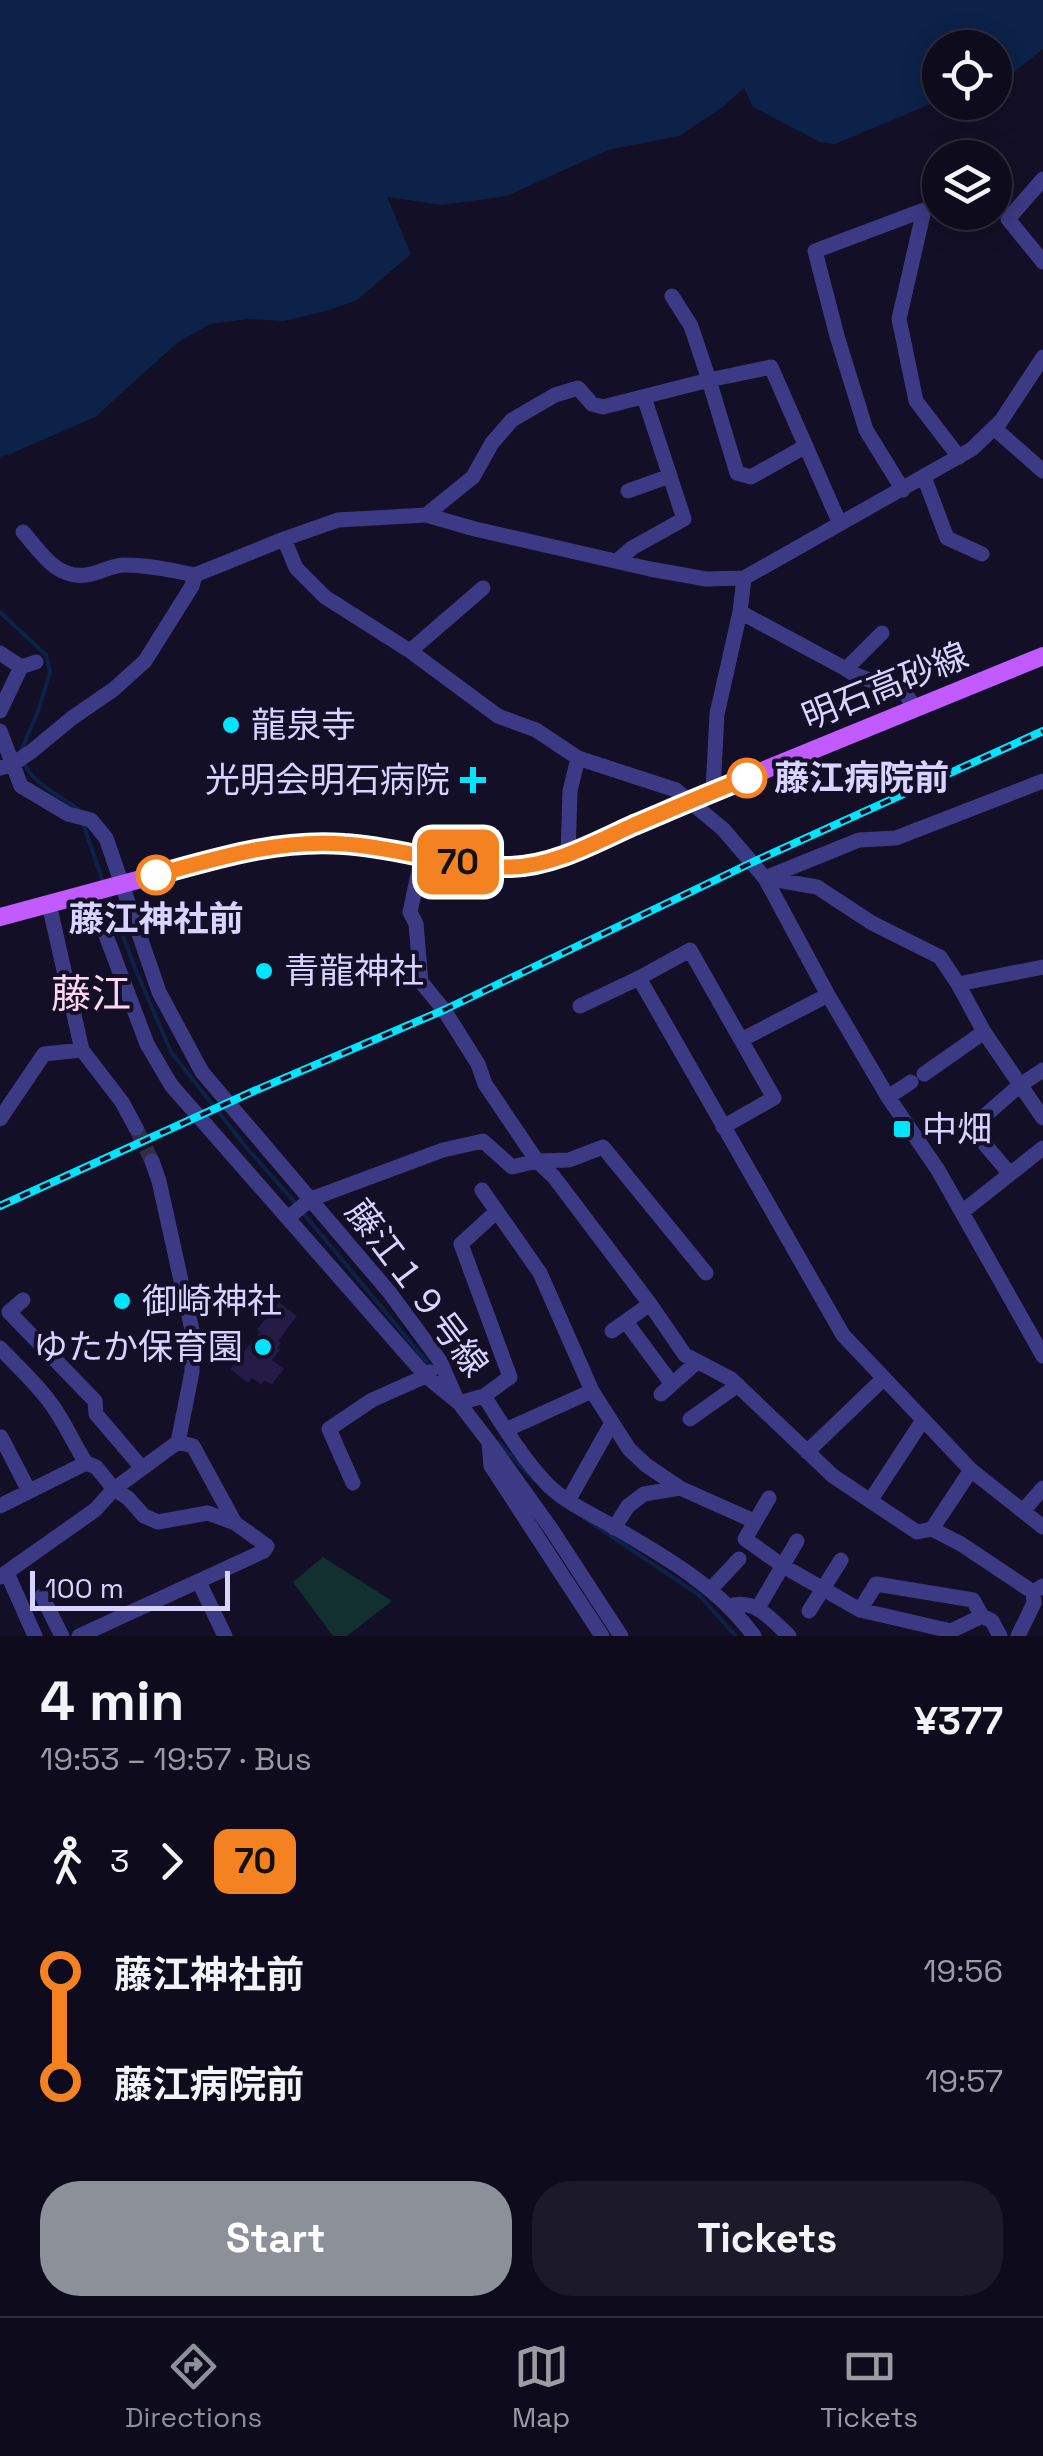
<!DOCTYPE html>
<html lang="en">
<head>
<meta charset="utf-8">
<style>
  :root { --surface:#0e0b1c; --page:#1c1929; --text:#f1f3f6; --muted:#9b9ba3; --line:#2e2b3b; --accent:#8c9099 }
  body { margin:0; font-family:"Space Grotesk","Noto Sans JP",sans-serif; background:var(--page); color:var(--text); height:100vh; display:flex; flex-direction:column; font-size:38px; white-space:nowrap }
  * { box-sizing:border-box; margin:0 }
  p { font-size:32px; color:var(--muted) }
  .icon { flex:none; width:55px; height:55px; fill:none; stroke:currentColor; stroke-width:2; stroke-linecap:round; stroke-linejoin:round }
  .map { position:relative; height:1636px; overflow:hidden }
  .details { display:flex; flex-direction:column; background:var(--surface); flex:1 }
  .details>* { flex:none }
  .badge { padding:0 20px; border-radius:15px; font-size:35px; line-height:65px }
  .controls { position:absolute; left:922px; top:30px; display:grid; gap:20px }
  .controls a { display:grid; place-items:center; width:90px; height:90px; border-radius:50%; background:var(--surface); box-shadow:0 5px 25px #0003,0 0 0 2px var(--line); font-size:50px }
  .scale { position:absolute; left:30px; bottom:25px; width:200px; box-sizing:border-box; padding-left:10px; border:5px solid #d9d4ff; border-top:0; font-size:28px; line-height:35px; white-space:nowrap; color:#d9d4ff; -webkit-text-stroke:8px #130f26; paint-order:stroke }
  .map>.badge { position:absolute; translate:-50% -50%; box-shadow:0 0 0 5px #fff }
  .legs { display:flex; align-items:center; gap:15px; height:110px; padding:0 40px; font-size:32px }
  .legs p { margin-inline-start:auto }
  .summary { display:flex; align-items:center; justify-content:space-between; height:170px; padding:0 40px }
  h1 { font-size:55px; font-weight:700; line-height:75px }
  .action { display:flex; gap:20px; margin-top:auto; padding:20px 40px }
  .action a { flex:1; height:115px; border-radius:40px; background:var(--accent); color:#fff; font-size:40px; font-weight:700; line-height:115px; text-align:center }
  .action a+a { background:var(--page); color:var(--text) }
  ul { padding:0 40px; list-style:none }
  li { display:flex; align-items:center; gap:35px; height:110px; font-size:38px }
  li i { display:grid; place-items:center; width:15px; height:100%; margin:0 12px; background:currentColor }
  li i::after { content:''; width:25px; height:25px; margin:-12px; border:8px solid; border-radius:50%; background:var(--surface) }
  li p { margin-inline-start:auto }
  li:first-child i { background:linear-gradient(#0000 50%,currentColor 0) }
  li:last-child i { background:linear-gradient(currentColor 50%,#0000 0) }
  .tabs { display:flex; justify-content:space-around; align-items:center; height:140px; border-top:2px solid var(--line); background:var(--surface); font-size:28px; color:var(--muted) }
  .tabs a { display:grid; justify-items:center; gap:5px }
  .tabs .on { color:var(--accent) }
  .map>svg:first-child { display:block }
  .green { fill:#12302f }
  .water { fill:#0c2248 }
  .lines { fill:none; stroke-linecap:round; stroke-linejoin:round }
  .stream { stroke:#0c2248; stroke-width:4 }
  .building { fill:#241b47 }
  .minor-tunnel { stroke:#312d47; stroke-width:15; stroke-dasharray:15 8; stroke-linecap:butt }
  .minor { stroke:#3d3a85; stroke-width:15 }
  .major { stroke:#c25bff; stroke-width:18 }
  .rail-casing { stroke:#00e5ff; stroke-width:8 }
  .rail { stroke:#130f26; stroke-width:4; stroke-dasharray:11; stroke-linecap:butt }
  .line-1-casing { stroke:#fff; stroke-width:22 }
  .line-1 { stroke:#f58220; stroke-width:15 }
  .poi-dot { fill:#00e5ff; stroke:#130f26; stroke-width:4 }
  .stop-1-dot { fill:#fff; stroke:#f58220; stroke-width:5 }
  .labels { text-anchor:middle; stroke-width:8; stroke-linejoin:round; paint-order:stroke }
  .street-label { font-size:35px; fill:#d9d4ff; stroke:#130f26 }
  .poi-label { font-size:35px; fill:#d9d4ff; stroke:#130f26; text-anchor:start }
  .stop-label { font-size:35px; font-weight:bold; fill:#d9d4ff; stroke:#130f26; text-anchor:start }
  .quarter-label { font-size:40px; fill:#ffd6f0; stroke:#130f26 }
</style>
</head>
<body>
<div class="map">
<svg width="1043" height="1636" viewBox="0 0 1043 1636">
  <rect width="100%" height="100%" fill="#130f26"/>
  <path class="green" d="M323 1557 392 1601 347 1636H333L293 1582Z"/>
  <path class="water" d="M0 0H1043V49L1003 81 995 84V48H940V100L835 144 820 142 753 107 744 88 723 107 679 136 608 150 507 196 442 205 387 197 411 254 357 300 326 311 284 321 249 319 210 324 177 343 95 417 10 454 0 457Z"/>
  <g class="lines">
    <path class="stream" d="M0 612 46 655 50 672 39 709 21 751
      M23 760C31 784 60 795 78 809
      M83 823 104 885
      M107 894 135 968 171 1052 246 1147 298 1206
      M304 1214 432 1368
      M498 1442 533 1479
      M584 1518 699 1595 736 1636"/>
  </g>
  <path class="building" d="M279 1302 297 1316 278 1341 281 1343 277 1348 280 1350 272 1360 284 1369 272 1384 264 1381 261 1385 252 1378 248 1383 230 1369 260 1332 257 1329Z"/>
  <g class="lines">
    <path class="minor-tunnel" d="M136 1128 152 1161"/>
    <path class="minor" d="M1043 179 1008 219 1043 262
      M994 428 1043 471
      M806 446 751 477 737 473 709 380 771 367 840 524
      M924 477 947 538 982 554
      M903 490 866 430 837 336 815 251 924 210 899 319 916 401 959 457
      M628 491 670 476
      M426 515 473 477 492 443 512 420 555 395 578 388 592 404 603 407 709 380 691 326 672 296
      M23 532C40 551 56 579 86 575 99 574 111 565 124 565 148 565 172 570 195 575
      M284 539 296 568 325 597 410 651 498 716 536 730 578 758 676 790 723 829 765 878 828 995 888 1097 938 1170 1043 1356
      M617 561 632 548 684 519 644 397
      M740 612 846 669C864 683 888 681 905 694 909 698 912 704 916 709
      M410 651 483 588
      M0 653 21 667
      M846 669 882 633
      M0 711 21 667 36 662
      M0 731 21 786 68 814 91 820 106 838 159 992 202 1072 390 1293 440 1361 457 1400
      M0 768 13 764 32 751 72 718 114 689 145 661 192 586 195 575 284 539 338 520 426 515 475 529 650 569 706 579 744 578 972 449 1001 421 1043 357
      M713 791 717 714 740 612 744 578
      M568 855 570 791 578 758
      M765 878 817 887 872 923 940 957 958 984 984 1032 1043 1118
      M765 878 859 840 896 838 1043 781
      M90 893 147 1044 171 1085 426 1376 459 1403 489 1442 552 1530 621 1636
      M49 904 82 1050 122 1102 136 1128
      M400 968 421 982 444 1010 478 1064 485 1084 537 1161 554 1177 650 1304 685 1355 731 1379 833 1476 917 1532 932 1529 961 1544 1033 1592 1043 1586
      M639 978 843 1335 971 1470 1043 1527
      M421 982 416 924 410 912 422 856
      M958 984 1043 967
      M580 1006 639 978 690 950 774 1098 723 1127
      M741 1040 828 995
      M924 1074 984 1032
      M888 1097 911 1082
      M0 1119 44 1054 82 1050
      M1010 1174 971 1128 1020 1085 1043 1070
      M482 1190 540 1273 592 1391 629 1449 646 1465 680 1488
      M962 1212 1043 1148
      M289 1217 311 1199 443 1150 483 1141 512 1167 537 1161 569 1160 603 1147 706 1273
      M23 1300 9 1312 95 1401 96 1414 142 1468
      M626 1322 672 1384
      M612 1331 650 1304
      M0 1348C16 1365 35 1382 49 1401 64 1420 73 1443 86 1463L0 1506
      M661 1394 697 1362
      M484 1396 510 1377 461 1244 497 1211
      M459 1403 484 1396C503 1426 523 1459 548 1485 564 1501 587 1512 607 1523 660 1554 717 1585 754 1636
      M690 1419 738 1385
      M506 1430 592 1391
      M1 1437 29 1491
      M178 1442 193 1446 235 1523
      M489 1443 491 1466 602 1636
      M807 1452 884 1378
      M353 1483 329 1429 372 1400 426 1376 430 1372
      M769 1498 745 1539 783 1566 860 1610 951 1631 982 1616 992 1621 1000 1636
      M568 1501 609 1428 613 1424
      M870 1501 923 1420
      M1023 1511 1043 1488
      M614 1528 628 1506 644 1494 680 1488 754 1521
      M932 1529 971 1470
      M7 1573 35 1636
      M0 1577 95 1510 114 1489 178 1442 192 1372V1330L159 1181 152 1161
      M199 1582 225 1636
      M710 1590 739 1559
      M42 1596 62 1636
      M730 1606C755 1598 772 1620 789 1636
      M758 1608 797 1541
      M860 1610 876 1584 973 1600 982 1616
      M809 1611 841 1560
      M79 1636 264 1551 267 1546 235 1523 208 1513 158 1522 144 1516 128 1498 114 1489 96 1467 86 1463
      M1018 1636 1034 1603 1033 1592"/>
    <path class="major" d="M0 917 241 852 280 845 345 843 480 866 514 868 536 864 568 855 691 800 1043 656"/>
    <g class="rail-casing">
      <path id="rail" d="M0 1206 254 1091 444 1010 753 862 1043 731"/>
    </g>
    <use href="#rail" class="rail"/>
  </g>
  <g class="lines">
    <g class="line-1-casing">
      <path id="line-1" d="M156 875C218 858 279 839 344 844 400 847 455 869 511 867 554 866 596 842 634 825 672 809 709 793 747 778"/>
    </g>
    <use href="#line-1" class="line-1"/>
  </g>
  <g class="poi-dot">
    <circle cx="231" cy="725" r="10"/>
    <path d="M468 765h10v10h10v10h-10v10h-10v-10h-10v-10h10z"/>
    <circle cx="264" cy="971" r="10"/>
    <rect x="892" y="1119" width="20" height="20" rx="5"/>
    <circle cx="122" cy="1301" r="10"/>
    <circle cx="263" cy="1347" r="10"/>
  </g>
  <g class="stop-1-dot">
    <circle cx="747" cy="778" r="18"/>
    <circle cx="156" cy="875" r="18"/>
  </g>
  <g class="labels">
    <g class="street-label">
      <text transform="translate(885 686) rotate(-22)" y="12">明石高砂線</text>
      <text transform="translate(417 1288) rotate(53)" y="12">藤江１９号線</text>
    </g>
    <g class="poi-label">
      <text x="251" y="737">龍泉寺</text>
      <text x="450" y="792" text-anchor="end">光明会明石病院</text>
      <text x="284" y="983">青龍神社</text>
      <text x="922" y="1141">中畑</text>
      <text x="142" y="1313">御崎神社</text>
      <text x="243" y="1359" text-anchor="end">ゆたか保育園</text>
    </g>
    <g class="stop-label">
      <text x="774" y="790">藤江病院前</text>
      <text x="156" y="931" text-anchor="middle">藤江神社前</text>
    </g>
    <g class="quarter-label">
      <text x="91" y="1008">藤江</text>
    </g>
  </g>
</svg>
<div class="controls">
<a><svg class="icon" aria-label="locate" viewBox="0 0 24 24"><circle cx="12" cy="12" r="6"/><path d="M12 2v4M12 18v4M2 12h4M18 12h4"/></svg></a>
<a><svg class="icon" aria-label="layers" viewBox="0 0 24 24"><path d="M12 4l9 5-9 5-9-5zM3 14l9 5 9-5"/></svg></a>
</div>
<div class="scale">100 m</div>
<b class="badge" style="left:458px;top:862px;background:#f58220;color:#111">70</b>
</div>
<section class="details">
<div class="summary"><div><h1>4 min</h1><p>19:53 – 19:57 · Bus</p></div><b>¥377</b></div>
<div class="legs"><svg class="icon" aria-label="walk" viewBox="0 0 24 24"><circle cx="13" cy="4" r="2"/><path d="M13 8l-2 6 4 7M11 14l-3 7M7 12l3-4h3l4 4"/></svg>3<svg class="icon" aria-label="forward" viewBox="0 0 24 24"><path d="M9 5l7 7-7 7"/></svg><b class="badge" style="background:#f58220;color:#111">70</b></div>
<ul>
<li><i style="color:#f58220"></i><b>藤江神社前</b><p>19:56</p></li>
<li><i style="color:#f58220"></i><b>藤江病院前</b><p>19:57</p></li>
</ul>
<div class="action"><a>Start</a><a>Tickets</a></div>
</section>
<nav class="tabs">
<a class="on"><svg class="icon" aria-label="directions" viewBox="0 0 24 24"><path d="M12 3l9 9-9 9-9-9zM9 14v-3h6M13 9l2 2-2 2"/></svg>Directions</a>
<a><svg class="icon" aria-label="map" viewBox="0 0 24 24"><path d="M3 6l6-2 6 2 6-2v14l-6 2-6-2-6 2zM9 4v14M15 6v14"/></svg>Map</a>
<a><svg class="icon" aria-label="tickets" viewBox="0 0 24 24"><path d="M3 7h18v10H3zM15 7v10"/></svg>Tickets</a>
</nav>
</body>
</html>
